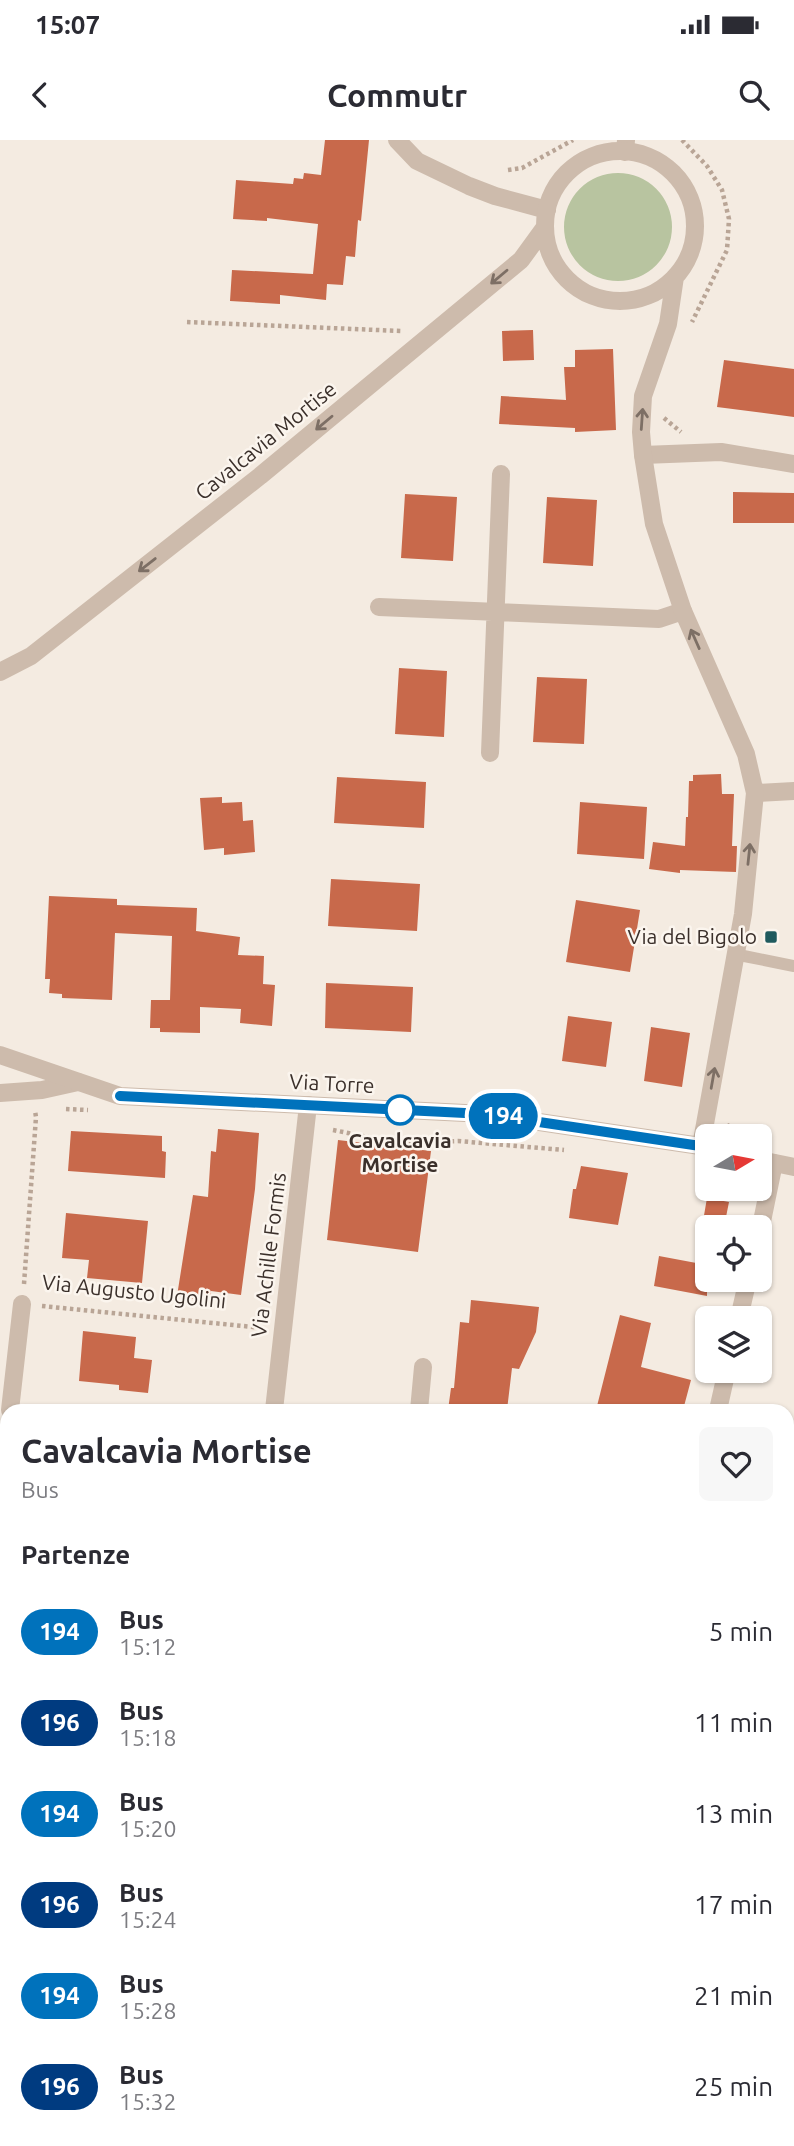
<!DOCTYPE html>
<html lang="it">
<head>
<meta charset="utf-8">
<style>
  :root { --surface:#fff; --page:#f7f7f7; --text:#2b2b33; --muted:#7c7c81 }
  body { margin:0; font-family:Ubuntu,sans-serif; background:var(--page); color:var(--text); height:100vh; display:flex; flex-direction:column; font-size:26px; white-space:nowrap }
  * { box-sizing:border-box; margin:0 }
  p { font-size:23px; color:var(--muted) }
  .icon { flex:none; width:38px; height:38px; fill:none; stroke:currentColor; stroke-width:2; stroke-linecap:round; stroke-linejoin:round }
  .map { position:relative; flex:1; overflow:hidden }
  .sheet { position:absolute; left:0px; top:1264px; width:794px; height:744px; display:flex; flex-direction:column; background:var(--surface); border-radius:21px 21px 0 0; box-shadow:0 2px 5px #0004 }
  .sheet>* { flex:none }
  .badge { padding:0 14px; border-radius:23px; font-size:24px; line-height:46px }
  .needle { width:46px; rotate:80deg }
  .buttons { position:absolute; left:695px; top:984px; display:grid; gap:14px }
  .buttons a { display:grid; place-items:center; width:77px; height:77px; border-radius:10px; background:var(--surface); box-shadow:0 2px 5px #0004; font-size:35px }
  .map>.badge { position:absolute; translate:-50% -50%; box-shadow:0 0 0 4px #fff }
  h2 { padding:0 21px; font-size:26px; line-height:63px }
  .round { display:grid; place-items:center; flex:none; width:74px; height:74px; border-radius:10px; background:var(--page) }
  .head { display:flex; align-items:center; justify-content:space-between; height:119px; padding:0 21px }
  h1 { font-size:33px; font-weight:700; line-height:52px }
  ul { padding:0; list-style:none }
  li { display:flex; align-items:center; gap:21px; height:91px; padding:0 21px }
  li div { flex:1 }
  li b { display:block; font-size:26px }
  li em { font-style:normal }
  li .badge { min-width:77px; font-weight:700; text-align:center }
  .status { display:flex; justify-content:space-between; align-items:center; height:49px; padding:0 35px; background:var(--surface); direction:ltr }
  .status svg { height:19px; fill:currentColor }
  header { display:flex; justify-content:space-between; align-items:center; height:91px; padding:0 21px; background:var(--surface); font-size:32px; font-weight:700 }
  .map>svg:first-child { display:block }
  .green { fill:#b8c4a0 }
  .building { fill:#c8694b }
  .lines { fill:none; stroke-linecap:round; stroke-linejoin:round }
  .path { stroke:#b9a596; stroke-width:4.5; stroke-dasharray:3.5 3.5; stroke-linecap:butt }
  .service { stroke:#cdbbac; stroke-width:12 }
  .minor { stroke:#cdbbac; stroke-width:18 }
  .tertiary { stroke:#cdbbac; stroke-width:18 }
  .oneway { stroke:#7d6f65 }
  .line-casing { stroke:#fff; stroke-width:16 }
  .line { stroke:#0072bc; stroke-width:10 }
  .poi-dot { fill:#1f5a5e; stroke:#fbf5ee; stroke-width:2.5 }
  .stop-dot { fill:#fff; stroke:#0072bc; stroke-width:3.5 }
  .labels { text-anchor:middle; stroke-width:5; stroke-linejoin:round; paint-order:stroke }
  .street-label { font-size:21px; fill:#3b302b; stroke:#fbf5ee }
  .poi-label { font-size:21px; fill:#3b302b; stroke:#fbf5ee; text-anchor:end }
  .stop-label { font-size:21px; font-weight:bold; fill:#3b302b; stroke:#fbf5ee }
</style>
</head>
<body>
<div class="status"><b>15:07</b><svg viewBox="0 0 49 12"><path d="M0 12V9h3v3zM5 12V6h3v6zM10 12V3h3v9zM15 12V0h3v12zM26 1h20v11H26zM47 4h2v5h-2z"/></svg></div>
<header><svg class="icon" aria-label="back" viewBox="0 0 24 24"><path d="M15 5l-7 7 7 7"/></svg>Commutr<svg class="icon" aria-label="search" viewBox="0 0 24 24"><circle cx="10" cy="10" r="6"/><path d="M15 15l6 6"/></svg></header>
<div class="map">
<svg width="794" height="2006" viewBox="0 0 794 2006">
  <rect width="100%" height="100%" fill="#f4ebe1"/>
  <path class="green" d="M564 87a54 54 0 1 1 108 0a54 54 0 1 1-108 0Z
    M0 1565 7 1566V1788H0Z
    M0 1818H7V2000H231V2006H0Z
    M455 2000H734L733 2006H481Z"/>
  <path class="building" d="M325 0H369L361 81 358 80 355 117 346 116 343 145 327 144 326 160 280 155V164L230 161 232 130 313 134 318 84 267 78V81L233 79 236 40 293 44 294 38 303 39 304 33 321 35Z
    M533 190 534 220 503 221 502 191Z
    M613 209 616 290 575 292V288L499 284 501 256 566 260 564 227H575V210Z
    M724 220 794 229V277L717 267Z
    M733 352 794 353V383H733Z
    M405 354 457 357 453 421 401 418Z
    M547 357 597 360 593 426 543 423Z
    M399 528 447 531 444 597 395 594Z
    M537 537 587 539 584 604 533 602Z
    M721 634 722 654H734L732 706H737L736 732 680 730V733L649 729 653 702 685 706 686 677H688L689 641H693V635Z
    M337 637 426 642 424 688 334 683Z
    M222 657V663L242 662 243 681 253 680 255 712 224 715V708L204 710 200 658Z
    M580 662 647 667 644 719 577 714Z
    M331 739 420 744 417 791 328 786Z
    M49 756 117 759V765L197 768 196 791 240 797 238 815 264 816 263 844 275 845 272 886 240 883 241 869 200 867V893L160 892V888H150L151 860H170L172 796 115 793 112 860 62 858V854L49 853 50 839H45Z
    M576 760 640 770 630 832 566 822Z
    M326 843 413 847 411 892 325 888Z
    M568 876 612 882 606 927 562 921Z
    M651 887 690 893 682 947 644 941Z
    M218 989 259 993 255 1049 241 1155 211 1151 210 1161 177 1156 193 1055 208 1057 211 1011 216 1012Z
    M71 991 162 996V1011L166 1012 165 1038 68 1031Z
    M338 1000 431 1011 418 1112 327 1100Z
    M581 1026 628 1033 618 1085 569 1078 573 1049H576Z
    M707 1058 729 1062 724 1087H702Z
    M66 1073 148 1081 142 1143 87 1138 89 1120 62 1118Z
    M659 1116 707 1125V1156L654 1146Z
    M471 1160 539 1167 536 1192 519 1229 512 1228 507 1270H448L451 1248H454L460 1182 469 1183Z
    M620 1175 651 1183 641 1227 691 1240 683 1270H596Z
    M83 1191 136 1197 134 1218 152 1220 148 1253 119 1250V1245L79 1241Z"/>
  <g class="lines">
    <path class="path" d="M682 0 707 26 722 50 729 79 727 110 692 182
      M508 30 522 28 573 0
      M187 182 401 191
      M664 278 681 292
      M66 969 88 970
      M727 984 729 988 742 996
      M333 990 398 1003 458 1001 564 1010
      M24 1144 36 977 35 971
      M42 1166 263 1188
      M648 2006 651 2000"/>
    <path class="service" d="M734 814 794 826"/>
    <path class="minor" d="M397 0 417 21 469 46 495 56 547 70
      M625 12 626 0
      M643 315 721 312 794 324
      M379 467 659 479 683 471
      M490 613 501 334
      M755 653 794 651
      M0 953 42 950 78 942
      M760 1091 774 1023
      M739 1178 748 1139
      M10 1270 22 1164
      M274 1270 308 965
      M419 1270 423 1227
      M718 1270 727 1230
      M0 1366 7 1302
      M0 1412 7 1413
      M788 1472 794 1474
      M412 2006 413 2000"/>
    <path class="tertiary" d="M545 86a75 75 0 1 1 150 0a75 75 0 1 1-150 0Z
      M675 137 668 184 643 256 641 292 643 315 654 384 683 471 746 614 755 653 743 774 701 1006
      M0 532 31 516 260 336 521 120 545 87
      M0 915 120 956 485 974 707 1007
      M760 1020 794 1027"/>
  </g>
  <defs><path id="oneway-shaft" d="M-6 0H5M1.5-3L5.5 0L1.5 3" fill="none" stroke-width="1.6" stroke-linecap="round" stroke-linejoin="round" transform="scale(1.75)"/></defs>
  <g class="oneway">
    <use href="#oneway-shaft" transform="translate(499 137) rotate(140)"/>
    <use href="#oneway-shaft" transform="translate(642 279) rotate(-86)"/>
    <use href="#oneway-shaft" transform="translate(324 283) rotate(140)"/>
    <use href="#oneway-shaft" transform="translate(147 425) rotate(142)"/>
    <use href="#oneway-shaft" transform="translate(695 499) rotate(-114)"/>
    <use href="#oneway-shaft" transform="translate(749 714) rotate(-84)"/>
    <use href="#oneway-shaft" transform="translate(713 938) rotate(-80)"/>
  </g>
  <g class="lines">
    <g class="line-casing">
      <path id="line" d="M120 956 485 974 707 1007"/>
    </g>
    <use href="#line" class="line"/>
  </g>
  <rect class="poi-dot" x="764" y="790" width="14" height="14" rx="3.5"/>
  <circle class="stop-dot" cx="400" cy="970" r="14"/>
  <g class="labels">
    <g class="street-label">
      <text transform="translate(266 301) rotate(-39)" y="7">Cavalcavia Mortise</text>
      <text transform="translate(332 944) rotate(3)" y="7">Via Torre</text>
      <text transform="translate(269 1115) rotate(-83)" y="7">Via Achille Formis</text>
      <text transform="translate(134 1152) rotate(6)" y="7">Via Augusto Ugolini</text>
    </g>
    <g class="poi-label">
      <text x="757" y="804">Via del Bigolo</text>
    </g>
    <g class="stop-label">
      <text x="400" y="1008">Cavalcavia<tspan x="400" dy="24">Mortise</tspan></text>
    </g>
  </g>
</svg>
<div class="buttons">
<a><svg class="needle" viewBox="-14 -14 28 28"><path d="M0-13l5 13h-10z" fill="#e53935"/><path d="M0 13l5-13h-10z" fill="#7c7c81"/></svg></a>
<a><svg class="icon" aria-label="locate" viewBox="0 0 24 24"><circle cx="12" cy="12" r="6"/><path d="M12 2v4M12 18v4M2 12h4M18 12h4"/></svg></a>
<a><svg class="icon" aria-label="layers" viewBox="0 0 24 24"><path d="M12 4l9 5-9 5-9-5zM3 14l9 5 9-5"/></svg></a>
</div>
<b class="badge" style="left:503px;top:976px;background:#0072bc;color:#fff">194</b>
<section class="sheet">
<div class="head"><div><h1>Cavalcavia Mortise</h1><p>Bus</p></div><a class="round"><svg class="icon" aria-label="heart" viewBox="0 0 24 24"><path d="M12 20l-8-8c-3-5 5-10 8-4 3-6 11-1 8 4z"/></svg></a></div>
<h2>Partenze</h2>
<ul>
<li><span class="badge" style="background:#0072bc;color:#fff">194</span><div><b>Bus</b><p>15:12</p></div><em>5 min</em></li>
<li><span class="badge" style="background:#003b80;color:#fff">196</span><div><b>Bus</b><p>15:18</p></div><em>11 min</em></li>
<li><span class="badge" style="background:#0072bc;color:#fff">194</span><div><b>Bus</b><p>15:20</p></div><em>13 min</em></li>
<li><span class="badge" style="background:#003b80;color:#fff">196</span><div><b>Bus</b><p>15:24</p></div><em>17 min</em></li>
<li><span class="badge" style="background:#0072bc;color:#fff">194</span><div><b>Bus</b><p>15:28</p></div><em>21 min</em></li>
<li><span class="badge" style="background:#003b80;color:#fff">196</span><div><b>Bus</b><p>15:32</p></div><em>25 min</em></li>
</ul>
</section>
</div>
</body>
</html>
